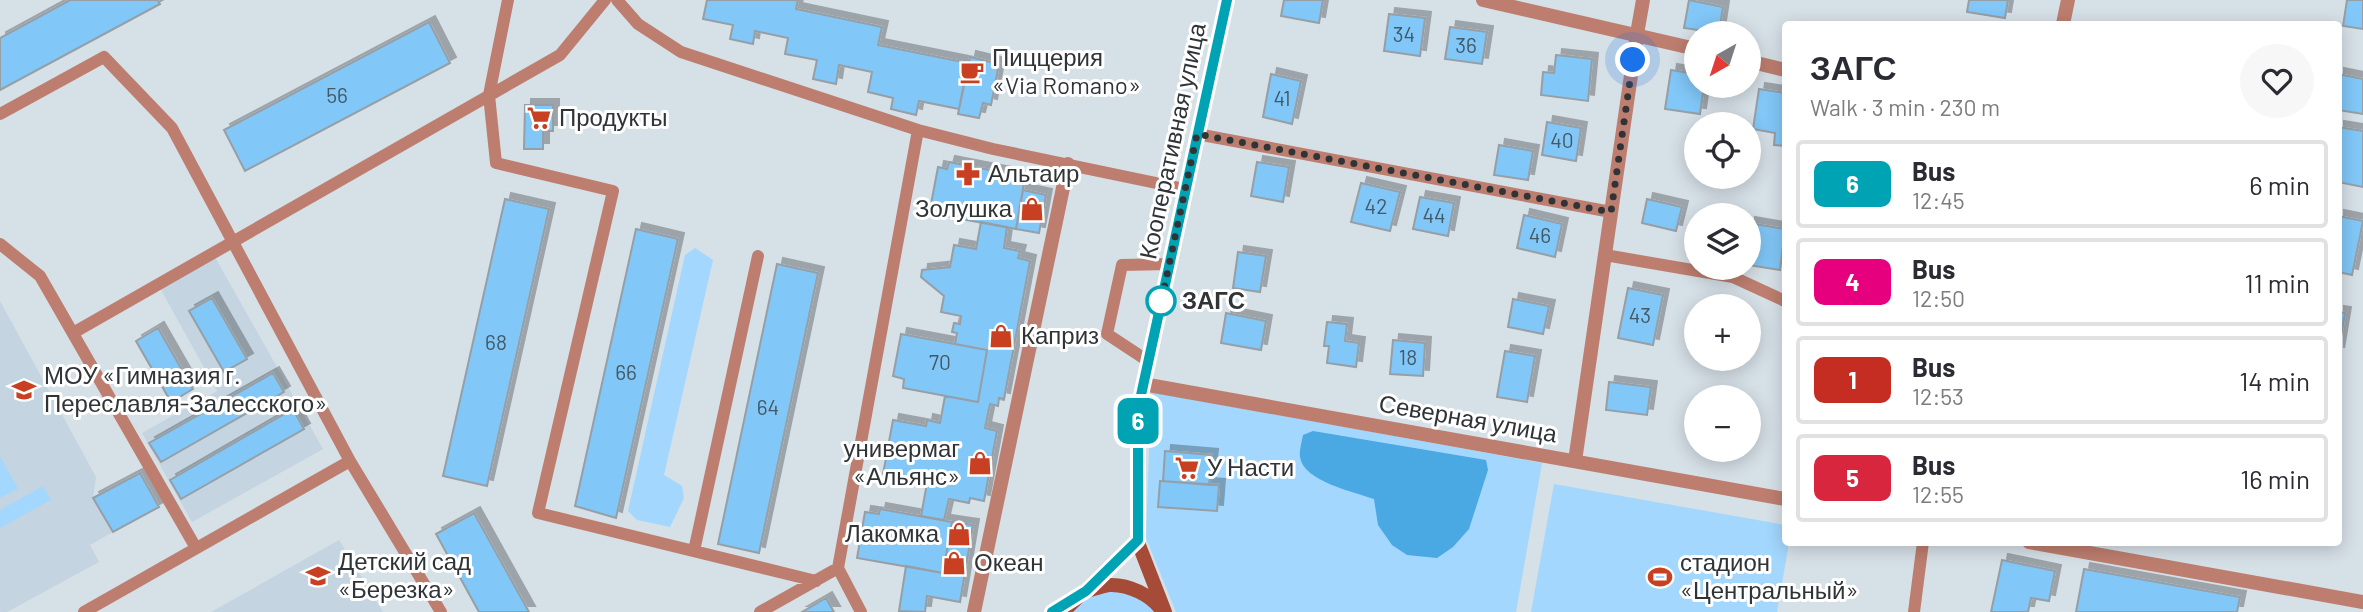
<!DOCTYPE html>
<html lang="en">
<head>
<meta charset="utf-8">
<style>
  :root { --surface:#fff; --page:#f7f7f7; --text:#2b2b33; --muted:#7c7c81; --line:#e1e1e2 }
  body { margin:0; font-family:Barlow,sans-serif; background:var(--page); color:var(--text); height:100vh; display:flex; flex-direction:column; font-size:26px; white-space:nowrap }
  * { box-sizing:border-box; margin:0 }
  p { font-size:23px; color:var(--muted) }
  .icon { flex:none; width:38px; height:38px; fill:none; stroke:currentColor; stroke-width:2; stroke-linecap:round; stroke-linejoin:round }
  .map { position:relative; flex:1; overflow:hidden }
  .side { position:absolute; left:1782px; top:21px; width:560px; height:525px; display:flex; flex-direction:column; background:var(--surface); border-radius:7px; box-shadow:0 4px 18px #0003 }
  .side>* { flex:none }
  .badge { padding:0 14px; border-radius:10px; font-size:24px; line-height:46px }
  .needle { width:46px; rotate:219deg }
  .fabs { position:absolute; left:1684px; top:21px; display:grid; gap:14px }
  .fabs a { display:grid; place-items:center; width:77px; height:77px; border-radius:50%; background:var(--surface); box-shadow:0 4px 18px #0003; font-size:35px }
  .you { position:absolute; width:35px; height:35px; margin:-18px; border:5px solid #fff; border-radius:50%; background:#1a73e8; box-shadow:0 0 0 10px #1a73e833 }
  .map>.badge { position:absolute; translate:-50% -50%; box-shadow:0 0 0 4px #fff }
  .round { display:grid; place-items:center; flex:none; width:74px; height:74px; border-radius:37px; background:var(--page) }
  .head { display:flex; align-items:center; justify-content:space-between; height:119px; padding:0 28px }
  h1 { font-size:33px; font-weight:800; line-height:52px }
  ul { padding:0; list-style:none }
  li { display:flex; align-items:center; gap:21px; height:88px; margin:0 14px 10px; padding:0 14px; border:4px solid var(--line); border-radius:7px }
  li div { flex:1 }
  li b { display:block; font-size:26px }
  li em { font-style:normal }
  li .badge { min-width:77px; font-weight:700; text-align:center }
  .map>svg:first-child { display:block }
  .built { fill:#c4d4e0 }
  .green { fill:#a3d7fd }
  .water { fill:#4aa8e3 }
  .building { fill:#81c7f7; stroke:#969fa6; stroke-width:2; filter:url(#shadow) }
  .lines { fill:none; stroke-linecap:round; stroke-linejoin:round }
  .service { stroke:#bd7e6f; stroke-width:12 }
  .pedestrian { stroke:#bd7e6f; stroke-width:14 }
  .minor { stroke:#bd7e6f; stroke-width:14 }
  .tertiary { stroke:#bd7e6f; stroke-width:14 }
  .secondary { stroke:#a64b37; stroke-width:14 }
  .line-casing { stroke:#fff; stroke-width:16 }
  .line { stroke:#00a3b4; stroke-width:10 }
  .walk { stroke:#303437; stroke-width:7; stroke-dasharray:0 12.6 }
  .stop-dot { fill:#fff; stroke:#00a3b4; stroke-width:3.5 }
  .labels { text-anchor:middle; stroke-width:6; stroke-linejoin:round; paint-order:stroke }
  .number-label { font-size:21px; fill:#445967 }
  .poi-label { font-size:24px; fill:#303437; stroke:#fff; text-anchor:start }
  .street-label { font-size:24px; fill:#303437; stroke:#fff }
  .stop-label { font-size:24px; font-weight:bold; fill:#303437; stroke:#fff; text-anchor:start }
</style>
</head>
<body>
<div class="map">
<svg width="2363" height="612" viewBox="0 0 2363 612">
  <defs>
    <filter id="shadow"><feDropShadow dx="6" dy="-6" stdDeviation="0" flood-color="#0004"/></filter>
  </defs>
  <rect width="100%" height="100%" fill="#d6e0e7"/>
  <path class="built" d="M215 257 323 449 192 522 142 433 217 391 160 288Z
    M0 301 96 477 93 498 113 532 90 545 99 562 7 612H0Z
    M339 540 383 612H211Z"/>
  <path class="green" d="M695 248 713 260 664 475 682 486 684 498 670 527 637 520 628 511 685 255Z
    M1151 392 1542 463 1516 612H1176L1146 538Z
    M0 456 18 489 0 498Z
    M1554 484 1785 525V542L1789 543 1777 612H1531Z
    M43 486 51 500 0 528V510Z
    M1114 590 1138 596 1158 612H1068L1088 595Z"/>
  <path class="water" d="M1313 431 1486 460 1488 470 1469 529 1453 547 1437 558 1407 555 1392 545 1378 525 1374 499C1354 492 1303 481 1300 457 1299 451 1302 441 1303 435Z"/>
  <path class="building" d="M70 0H158L160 4 0 90V38Z
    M707 0H798L796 9 882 27 878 45 968 63 959 109 919 101 916 115 891 109 893 98 868 92 872 72 839 65 836 84 813 79 817 60 785 54 788 38 755 31 753 44 730 39 733 25 703 19Z
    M1284 0H1323L1319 23 1281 16Z
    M1689 0 1723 7 1719 33 1684 28Z
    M1969 0H2008L2005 18 1967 12Z
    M2347 0H2363V29L2343 26Z
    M1389 14 1425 18 1420 56 1384 51Z
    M429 22 450 63 245 171 224 130Z
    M1450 27 1487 32 1482 64 1445 59Z
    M1556 55 1592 59 1588 101 1541 95 1543 72 1554 73Z
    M970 57 999 64 991 105 983 103 979 118 958 114Z
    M1671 70 1696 74V86H1704L1700 114 1665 109Z
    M1271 74 1301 81 1292 124 1263 117Z
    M2338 74 2363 79V114L2338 110Z
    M1759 89 1785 93V146L1774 145 1775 133 1753 129Z
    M525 105H553V131H543V149H524Z
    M1547 122 1581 128 1576 161 1542 155Z
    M2338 127 2363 131V187L2338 182Z
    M1499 145 1533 151 1528 180 1494 175Z
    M949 162 1016 175 1015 181 1024 183 1016 229 939 215 941 206 931 204 938 167 947 169Z
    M1257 162 1289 167 1283 202 1251 196Z
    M1361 183 1400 192 1390 231 1351 222Z
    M1023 190 1046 195 1039 233 1016 229Z
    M1420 197 1454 203 1448 236 1413 229Z
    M505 199 549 209 487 486 443 476Z
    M1647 199 1682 207 1676 231 1642 223Z
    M1524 215 1562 224 1555 257 1517 248Z
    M2338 216 2363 221 2352 275 2338 272Z
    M981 222 1007 227 1004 248 1020 251 1018 258 1030 261 1004 399 999 398 998 406 990 404 985 428 997 431 984 501 970 498 969 503 949 499 944 520 921 516 927 483 883 474 893 420 926 426 927 420 940 423 945 396 978 402 987 350 955 344 957 333 952 332 954 323 960 324 961 316 941 312 944 296 921 277 922 270 950 267 954 245 976 249Z
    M1749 223 1785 229 1780 270 1748 265Z
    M636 229 678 239 616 518 575 506Z
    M1238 252 1266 256 1260 292 1233 288Z
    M777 264 818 273 759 553 718 544Z
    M1628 288 1663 295 1653 345 1618 338Z
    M212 298 247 359 224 372 189 311Z
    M1513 299 1549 306 1543 334 1508 327Z
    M2338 312 2345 313 2338 354Z
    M1226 313 1266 321 1261 350 1221 343Z
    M1327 322 1347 324 1345 341 1359 343 1356 367 1327 363 1329 346H1324Z
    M158 328 193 389 171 402 136 341Z
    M901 334 987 350 978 402 903 388 904 379 893 376Z
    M1393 340 1425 343 1423 376 1390 374Z
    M1505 351 1535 356 1527 402 1497 397Z
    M273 373 284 392 161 462 149 443Z
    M1609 382 1651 387 1647 415 1606 410Z
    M293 409 304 429 181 499 170 480Z
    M1165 451 1212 455 1209 485 1163 481Z
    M140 473 159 507 113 532 93 498Z
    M1160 481 1219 485 1217 511 1158 507Z
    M880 509 952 522 943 573 857 558 865 512 879 514Z
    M474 513 529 612H479L436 534Z
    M952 522 973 525 960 602 927 596 925 612 899 611 906 566 943 573Z
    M2002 560 2055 571 2049 601 2031 598 2028 612H1991Z
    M2084 569 2240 597 2237 612H2076Z
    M826 598 834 612H802Z"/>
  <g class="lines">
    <path class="service" d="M508 0 489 95 496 163 613 191 538 513 816 581
      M617 0 638 24 681 52 918 130 993 149 1185 189
      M0 114 104 57 172 128 350 461 441 612
      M1197 134 1611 212
      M0 244 40 276 196 548
      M1605 255 1733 277 1785 301
      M73 333 560 55 605 0
      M1148 361 1107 334 1122 265 1169 264
      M694 551 758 256
      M838 568 918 130
      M84 612 350 461
      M760 612 838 568 861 612
      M1914 612 1923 542"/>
    <path class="pedestrian" d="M974 612 1068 164"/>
    <path class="minor" d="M1483 0 1696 49
      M2063 24 2068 0
      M1748 61 1785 70
      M1143 384 1785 499
      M1575 461 1637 34 1643 0
      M2029 542 2363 602"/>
    <path class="tertiary" d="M1052 612 1073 599"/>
    <path class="secondary" d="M1087 591C1094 589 1102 586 1109 585 1128 584 1152 595 1162 611
      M1063 612 1137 540
      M1165 612 1137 540 1138 409 1227 0"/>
  </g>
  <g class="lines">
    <g class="line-casing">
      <path id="line" d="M1052 612 1086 591 1138 540V409L1227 0"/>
    </g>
    <use href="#line" class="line"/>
    <path class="walk" d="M1161 301 1159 312 1197 134 1611 212 1633 60"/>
  </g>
  <defs>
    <g id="cafe-bare" transform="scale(1.89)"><path d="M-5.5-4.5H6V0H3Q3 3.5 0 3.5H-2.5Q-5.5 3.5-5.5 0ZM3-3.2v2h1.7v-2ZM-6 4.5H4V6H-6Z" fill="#c93f21" stroke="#fff" stroke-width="2.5" paint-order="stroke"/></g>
    <g id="supermarket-bare" transform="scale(1.89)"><path d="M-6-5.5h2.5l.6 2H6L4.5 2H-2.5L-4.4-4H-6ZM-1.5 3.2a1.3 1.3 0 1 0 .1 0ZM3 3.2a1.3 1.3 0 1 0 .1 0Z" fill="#c93f21" stroke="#fff" stroke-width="2.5" paint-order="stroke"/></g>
    <g id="pharmacy-bare" transform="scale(1.89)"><path d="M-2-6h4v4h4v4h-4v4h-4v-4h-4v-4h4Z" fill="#c93f21" stroke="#fff" stroke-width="2.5" paint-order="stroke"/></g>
    <g id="shop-bare" transform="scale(1.89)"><path d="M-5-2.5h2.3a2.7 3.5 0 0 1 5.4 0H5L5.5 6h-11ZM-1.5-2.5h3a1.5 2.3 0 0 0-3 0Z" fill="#c93f21" stroke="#fff" stroke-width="2.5" paint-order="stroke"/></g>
    <g id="school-bare" transform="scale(1.89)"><path d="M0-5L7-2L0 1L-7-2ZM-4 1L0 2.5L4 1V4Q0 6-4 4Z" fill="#c93f21" stroke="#fff" stroke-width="2.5" paint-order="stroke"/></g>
    <g id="stadium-bare" transform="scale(1.89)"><path d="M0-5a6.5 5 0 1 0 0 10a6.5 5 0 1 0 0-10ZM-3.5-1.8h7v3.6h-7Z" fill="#c93f21" stroke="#fff" stroke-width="2.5" paint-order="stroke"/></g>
  </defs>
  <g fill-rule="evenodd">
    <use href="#cafe-bare" x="972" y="72"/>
    <use href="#supermarket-bare" x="539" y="118"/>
    <use href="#pharmacy-bare" x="968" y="174"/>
    <use href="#shop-bare" x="1032" y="209"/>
    <use href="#shop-bare" x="1001" y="336"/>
    <use href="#school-bare" x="24" y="390"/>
    <use href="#shop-bare" x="980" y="463"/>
    <use href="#supermarket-bare" x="1187" y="468"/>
    <use href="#shop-bare" x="959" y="534"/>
    <use href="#shop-bare" x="954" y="563"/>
    <use href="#school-bare" x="318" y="576"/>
    <use href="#stadium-bare" x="1660" y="577"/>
  </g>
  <circle class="stop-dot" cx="1161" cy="301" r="14"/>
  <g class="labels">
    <g class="number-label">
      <text x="1404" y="42">34</text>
      <text x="1466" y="53">36</text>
      <text x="337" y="103">56</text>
      <text x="1282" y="106">41</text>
      <text x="1562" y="148">40</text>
      <text x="1376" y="214">42</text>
      <text x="1434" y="223">44</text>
      <text x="1540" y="243">46</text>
      <text x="1640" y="323">43</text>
      <text x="496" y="350">68</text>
      <text x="1408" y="365">18</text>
      <text x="940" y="370">70</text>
      <text x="626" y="380">66</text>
      <text x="768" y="415">64</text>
    </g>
    <g class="poi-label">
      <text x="992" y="66">Пиццерия<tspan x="992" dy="28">«Via Romano»</tspan></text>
      <text x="559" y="126">Продукты</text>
      <text x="988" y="182">Альтаир</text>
      <text x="1012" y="217" text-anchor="end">Золушка</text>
      <text x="1021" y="344">Каприз</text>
      <text x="44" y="384">МОУ «Гимназия г.<tspan x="44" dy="28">Переславля-Залесского»</tspan></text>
      <text x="960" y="457" text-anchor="end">универмаг<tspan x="960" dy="28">«Альянс»</tspan></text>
      <text x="1207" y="476">У Насти</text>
      <text x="939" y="542" text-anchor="end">Лакомка</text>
      <text x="338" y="570">Детский сад<tspan x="338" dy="28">«Березка»</tspan></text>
      <text x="974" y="571">Океан</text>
      <text x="1680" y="571">стадион<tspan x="1680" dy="28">«Центральный»</tspan></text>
    </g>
    <g class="street-label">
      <text transform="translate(1173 141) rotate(-78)" y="8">Кооперативная улица</text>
      <text transform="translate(1468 419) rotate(10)" y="8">Северная улица</text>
    </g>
    <g class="stop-label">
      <text x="1182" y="309">ЗАГС</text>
    </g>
  </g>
</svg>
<div class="fabs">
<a><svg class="needle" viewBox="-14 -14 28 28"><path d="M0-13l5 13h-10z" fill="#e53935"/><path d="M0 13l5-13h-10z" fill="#7c7c81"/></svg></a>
<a><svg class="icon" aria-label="locate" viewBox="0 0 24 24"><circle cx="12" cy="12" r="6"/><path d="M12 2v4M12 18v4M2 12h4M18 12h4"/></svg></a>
<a><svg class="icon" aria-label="layers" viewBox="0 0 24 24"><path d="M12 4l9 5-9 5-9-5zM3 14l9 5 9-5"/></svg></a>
<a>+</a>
<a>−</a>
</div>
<div class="you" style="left:1633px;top:60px"></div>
<b class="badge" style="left:1138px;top:421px;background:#00a3b4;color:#fff">6</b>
<section class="side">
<div class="head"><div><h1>ЗАГС</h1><p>Walk · 3 min · 230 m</p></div><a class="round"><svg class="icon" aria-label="heart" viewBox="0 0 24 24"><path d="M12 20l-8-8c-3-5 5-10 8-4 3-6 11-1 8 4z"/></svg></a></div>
<ul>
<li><span class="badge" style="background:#00a3b4;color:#fff">6</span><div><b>Bus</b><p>12:45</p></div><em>6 min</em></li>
<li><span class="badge" style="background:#e6007e;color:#fff">4</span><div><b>Bus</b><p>12:50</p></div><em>11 min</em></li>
<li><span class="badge" style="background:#c52d22;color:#fff">1</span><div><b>Bus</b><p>12:53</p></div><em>14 min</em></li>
<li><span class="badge" style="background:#d7263d;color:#fff">5</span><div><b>Bus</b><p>12:55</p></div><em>16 min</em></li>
</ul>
</section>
</div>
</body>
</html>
